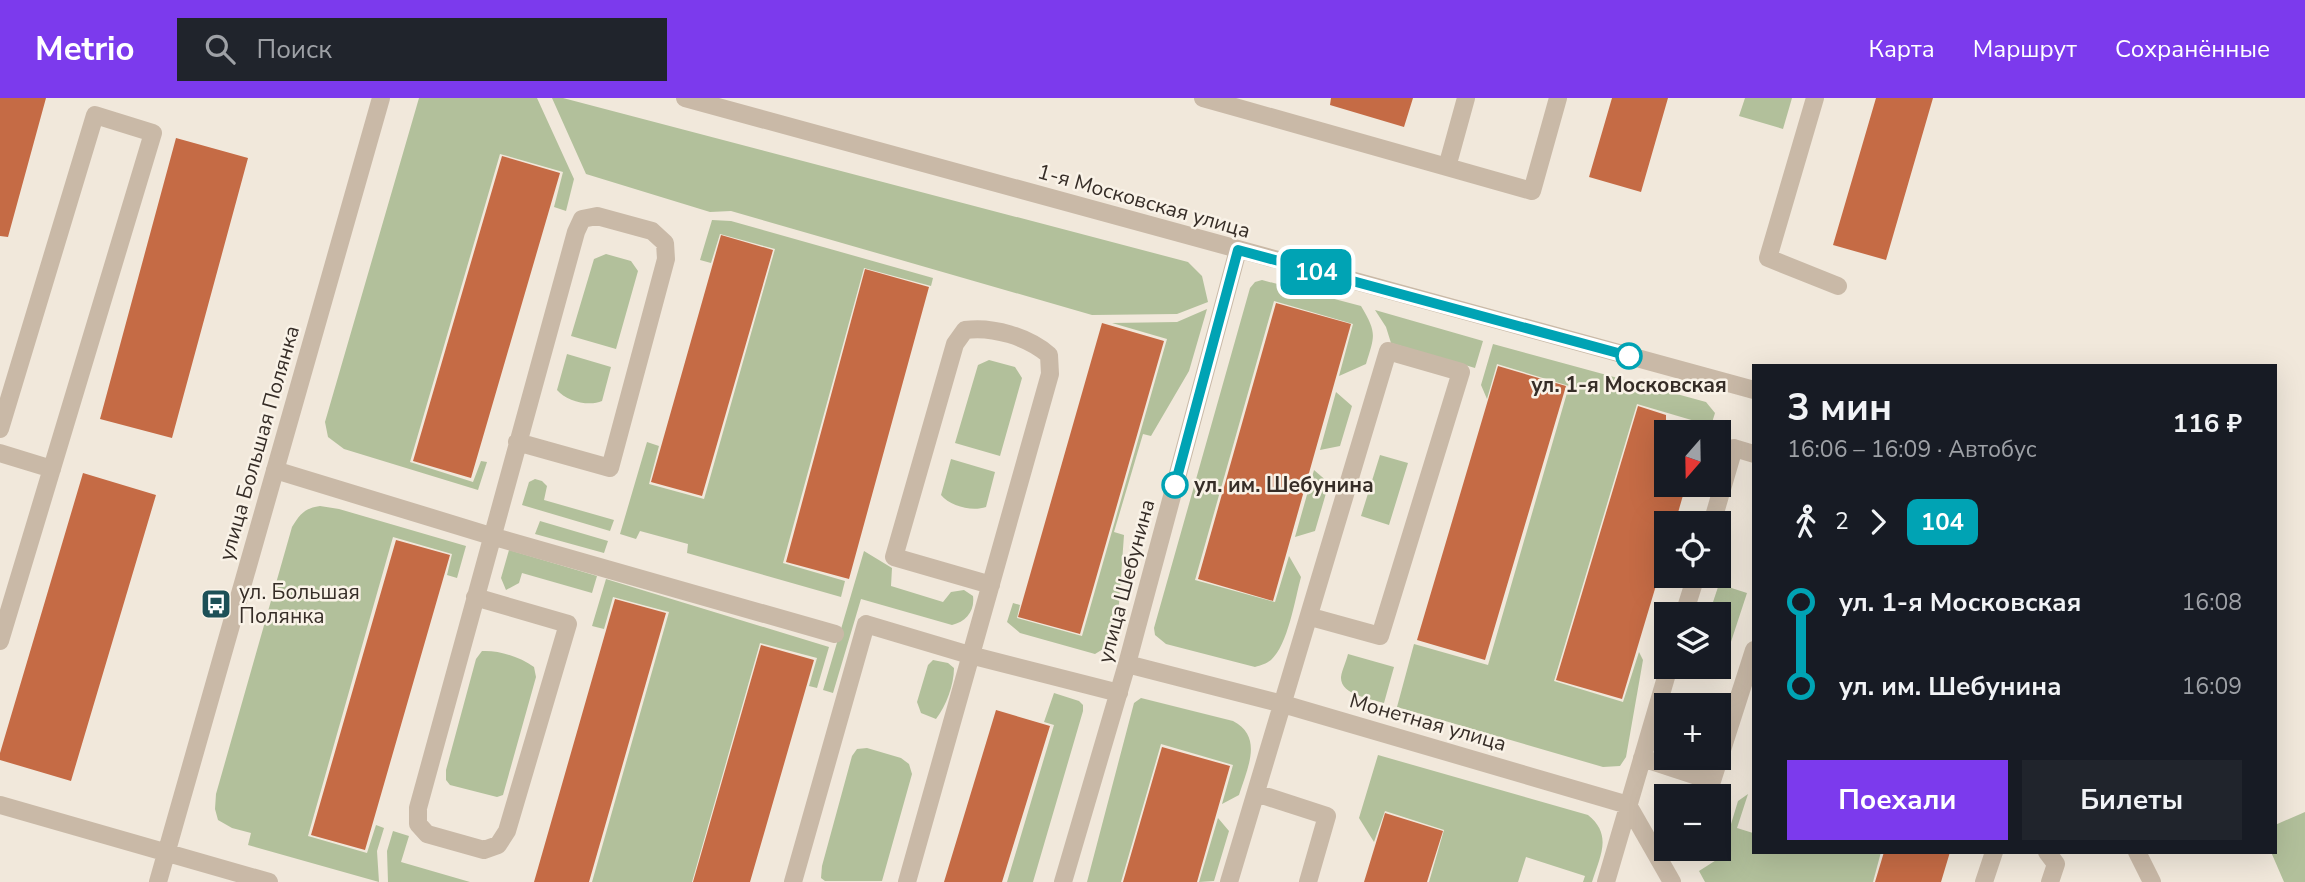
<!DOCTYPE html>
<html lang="ru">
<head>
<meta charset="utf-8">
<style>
  :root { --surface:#171b24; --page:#20242c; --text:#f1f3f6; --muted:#9ea1a6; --accent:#7c3aed }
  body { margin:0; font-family:"Nunito Sans",sans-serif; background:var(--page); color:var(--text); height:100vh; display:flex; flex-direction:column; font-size:26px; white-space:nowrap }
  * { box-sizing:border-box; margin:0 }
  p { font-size:23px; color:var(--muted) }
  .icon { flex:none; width:38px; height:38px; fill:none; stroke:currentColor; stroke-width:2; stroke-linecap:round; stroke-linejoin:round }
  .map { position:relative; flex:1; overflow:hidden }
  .drawer { position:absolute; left:1752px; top:266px; width:525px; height:490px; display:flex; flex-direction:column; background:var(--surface); border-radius:0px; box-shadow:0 7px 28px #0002 }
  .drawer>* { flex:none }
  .badge { padding:0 14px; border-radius:10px; font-size:24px; line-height:46px }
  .needle { width:46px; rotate:200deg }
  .tools { position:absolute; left:1654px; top:322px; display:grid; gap:14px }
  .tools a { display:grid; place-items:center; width:77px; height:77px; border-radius:0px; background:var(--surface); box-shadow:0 7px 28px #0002; font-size:35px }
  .map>.badge { position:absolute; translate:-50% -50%; box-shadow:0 0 0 4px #fff }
  .legs { display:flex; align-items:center; gap:10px; height:77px; padding:0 35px; font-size:23px }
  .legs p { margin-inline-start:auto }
  .head { display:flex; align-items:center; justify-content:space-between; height:119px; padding:0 35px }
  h1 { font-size:38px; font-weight:700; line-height:52px }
  .action { display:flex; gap:14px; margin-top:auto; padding:14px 35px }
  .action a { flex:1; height:80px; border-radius:0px; background:var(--accent); color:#fff; font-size:28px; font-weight:700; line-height:80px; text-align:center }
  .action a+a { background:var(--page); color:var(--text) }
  ul { padding:0 35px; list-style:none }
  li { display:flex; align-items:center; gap:24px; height:84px; font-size:26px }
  li i { display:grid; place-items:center; width:10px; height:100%; margin:0 9px; background:currentColor }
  li i::after { content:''; width:18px; height:18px; margin:-9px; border:5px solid; border-radius:50%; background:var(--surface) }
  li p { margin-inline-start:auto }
  li:first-child i { background:linear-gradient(#0000 50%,currentColor 0) }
  li:last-child i { background:linear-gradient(currentColor 50%,#0000 0) }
  header { display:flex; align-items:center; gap:42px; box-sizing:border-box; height:98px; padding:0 35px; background:var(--accent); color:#fff }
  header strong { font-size:33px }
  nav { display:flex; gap:38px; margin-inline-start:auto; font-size:24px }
  .search { width:490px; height:63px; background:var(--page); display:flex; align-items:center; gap:18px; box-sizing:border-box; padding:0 24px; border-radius:0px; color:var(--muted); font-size:26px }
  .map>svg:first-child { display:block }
  .green { fill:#b2c09b }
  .building { fill:#c56b45 }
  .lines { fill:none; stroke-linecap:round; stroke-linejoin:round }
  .minor { stroke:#c9b9a7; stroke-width:18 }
  .line-1-casing { stroke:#fff; stroke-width:16 }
  .line-1 { stroke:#00a3b4; stroke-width:10 }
  .stop-1-dot { fill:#fff; stroke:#00a3b4; stroke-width:3.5 }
  .labels { text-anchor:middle; stroke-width:5; stroke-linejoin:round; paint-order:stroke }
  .street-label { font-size:21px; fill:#362d27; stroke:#f9f2e7 }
  .stop-label { font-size:21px; font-weight:bold; fill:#362d27; stroke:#f9f2e7 }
  .poi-label { font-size:21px; fill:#362d27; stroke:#f9f2e7; text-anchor:start }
</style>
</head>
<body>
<header>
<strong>Metrio</strong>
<div class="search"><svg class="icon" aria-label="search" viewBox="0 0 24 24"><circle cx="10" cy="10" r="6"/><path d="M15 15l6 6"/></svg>Поиск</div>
<nav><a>Карта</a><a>Маршрут</a><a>Сохранённые</a></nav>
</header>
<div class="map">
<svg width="2305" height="784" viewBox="0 0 2305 784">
  <rect width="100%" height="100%" fill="#f1e8db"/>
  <path class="green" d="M419 0H537L574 81 566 113 554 109 563 74 500 56 410 364 473 384 481 363 487 364 478 392 344 351 328 339 325 324Z
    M552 0H563L1188 164 1202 178 1208 204 1177 216 1092 217 731 113 710 114 586 76Z
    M1745 0H1792L1783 31 1739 18Z
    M712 122 731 123 933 180 931 188 864 170 783 465 845 483 841 499 687 455 688 446 640 433 636 441 620 436 647 344 659 348 649 386 704 401 775 151 720 136 711 165 700 162Z
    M606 156 631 163 638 173 616 251 571 238 594 161Z
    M1262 182 1361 208C1377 235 1375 237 1366 266L1339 278 1353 226 1274 203 1195 482 1275 504 1289 458 1301 479C1295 501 1288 547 1271 562 1266 566 1261 567 1255 569L1166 546 1155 537 1154 530 1250 190 1255 184Z
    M1207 211 1189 273 1151 338 1143 336 1114 434 1124 437 1119 506 1108 548 1095 556 1020 535 1007 524 1013 505 1020 507 1017 520 1082 538 1167 241 1112 225 1177 224Z
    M1375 212 1483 243 1475 270 1391 245 1386 229Z
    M1493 246 1706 304 1715 315 1709 334H1704L1705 326 1637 306 1554 583 1623 604 1639 554 1643 562 1626 659 1620 668 1603 669 1397 609 1414 546 1488 567 1569 288 1497 266 1487 301 1481 287Z
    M567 256 611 269 602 303C589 309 566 303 557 292Z
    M989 262 1015 269 1022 280 1000 358 955 345 978 267Z
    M1336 294 1352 308 1340 348 1320 352Z
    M1380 357 1408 365 1389 427 1361 418Z
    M951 361 995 374 986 409C972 414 950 408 941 397Z
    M1314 372 1329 385 1315 433 1295 439Z
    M535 381 542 383 547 388 544 402 614 422 610 433 522 407 529 384Z
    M320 408 339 411 466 448 457 480 447 477 452 456 393 439 308 738 367 755 376 727 384 730 377 753 379 784 248 747 251 735 232 730 218 722 215 711 216 696 292 429C300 416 305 410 320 408Z
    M540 423 608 443 604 455 535 436Z
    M509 452 597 478 592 495 522 475 519 485 506 492 501 480Z
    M864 453 892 470 891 488 943 504 951 494 964 492 973 498C975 513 966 524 952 527L861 501 833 595 823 592Z
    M606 481 829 549 817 590 809 588 817 560 760 545 692 784H592L669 514 613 499 604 531 592 528Z
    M1719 486 1747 495 1727 556 1719 554 1718 516H1709Z
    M482 553C499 552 520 559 534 569L536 579 503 697 497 699 450 687 446 682V672L476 561Z
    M1348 556 1394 569 1384 605C1371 601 1340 597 1341 579 1342 572 1346 564 1348 556Z
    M933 562 948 565 954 570C954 587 946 608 936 621L921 615 917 604 928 567Z
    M1054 595 1079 603 1083 607V613L1033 784H1007L1054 627 1044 624Z
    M1141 600 1233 623C1264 639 1247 671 1239 697L1222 706 1233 667 1161 646 1121 784H1087L1134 605Z
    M867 650 901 660 909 666 912 676 882 783H825L821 780 822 768 852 658 857 651Z
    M1378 657 1588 717C1613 737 1600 758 1592 784H1583L1585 778 1526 759 1518 784H1429L1444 732 1385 713 1374 744 1359 720Z
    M1748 696 1737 730 1753 735 1754 754H1881L1873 784H1705L1699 773 1721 759 1738 703Z
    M2305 714V784H2284L2271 754H2275V727Z
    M1218 720 1229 733 1214 783 1199 784Z
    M393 733 409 738 401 764 470 784H388L387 753Z"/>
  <path class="building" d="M0 0H46L8 139 0 138Z
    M1331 0H1413L1404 29 1330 7Z
    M1612 0H1668L1641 94 1589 79Z
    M1876 0H1933L1886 162 1833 147Z
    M176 40 248 60 172 340 100 321Z
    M502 58 560 75 471 380 413 363Z
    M721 137 773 152 702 398 651 384Z
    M865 171 929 189 849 481 786 464Z
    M1276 205 1351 226 1273 503 1198 481Z
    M1102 225 1164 243 1080 536 1018 519Z
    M1498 268 1566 288 1485 562 1417 542Z
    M1638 308 1666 317V387H1686L1675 425H1666V454L1622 601 1556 582Z
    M83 375 156 397 71 683 0 662V655Z
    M396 442 450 457 365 752 311 737Z
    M615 501 666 515 589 784H534Z
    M761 547 814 562 750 784H693Z
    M996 612 1050 628 1002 784H944Z
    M1162 649 1230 668 1197 784H1123Z
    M1385 715 1443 733 1427 784H1364Z
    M1884 754H1950L1941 784H1875Z"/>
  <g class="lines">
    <path class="minor" d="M685 0 1754 292
      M1203 0 1532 93 1558 0
      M1815 0 1768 160 1838 188
      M1447 69 1466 0
      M0 331 95 17 153 35 0 543
      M0 355 52 371
      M275 372 491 438 835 536
      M1712 425 1734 350 1754 356
      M475 499 568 526 507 733 498 747 484 752 427 736 418 726V710C470 518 522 326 576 134L582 121 597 118 652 133 665 145 666 161 610 370 517 344
      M1684 516 1696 478
      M1127 566 1283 606 1628 707 1672 784
      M1642 660 1712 683 1754 552
      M1256 695 1327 718 1308 784
      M0 707 269 784
      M2047 754 2056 766 2050 784
      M2137 754 2152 784
      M158 784 381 0
      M793 784 866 526 970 557 1119 595
      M907 784 1050 276 1049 257C1028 239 993 228 965 232L955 246 894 459 991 487
      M1063 784 1127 566 1238 152
      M1229 784 1388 253 1461 274 1380 538 1311 519
      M1606 784 1669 569
      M1984 784 1994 754"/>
  </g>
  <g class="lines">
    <g class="line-1-casing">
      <path id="line-1" d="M1175 387 1238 152 1629 258"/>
    </g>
    <use href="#line-1" class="line-1"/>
  </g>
  <defs>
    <g id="bus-square" transform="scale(1.575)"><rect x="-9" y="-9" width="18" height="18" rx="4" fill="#1d5057" stroke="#f9f2e7"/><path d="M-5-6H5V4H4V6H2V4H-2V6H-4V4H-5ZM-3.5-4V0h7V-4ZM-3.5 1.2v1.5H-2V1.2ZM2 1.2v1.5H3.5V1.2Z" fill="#fff"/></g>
  </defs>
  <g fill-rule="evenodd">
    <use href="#bus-square" x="216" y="506"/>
  </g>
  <g class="stop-1-dot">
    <circle cx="1629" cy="258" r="12"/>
    <circle cx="1175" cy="387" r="12"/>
  </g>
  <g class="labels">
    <g class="street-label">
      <text transform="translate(1144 103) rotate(16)" y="7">1-я Московская улица</text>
      <text transform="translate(259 345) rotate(-74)" y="7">улица Большая Полянка</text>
      <text transform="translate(1126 483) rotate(-75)" y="7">улица Шебунина</text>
      <text transform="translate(1428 624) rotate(16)" y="7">Монетная улица</text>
    </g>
    <g class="stop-label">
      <text x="1629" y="294">ул. 1-я Московская</text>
      <text x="1194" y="394" text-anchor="start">ул. им. Шебунина</text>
    </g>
    <g class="poi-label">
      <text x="239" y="501">ул. Большая<tspan x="239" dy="24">Полянка</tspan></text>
    </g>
  </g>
</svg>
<div class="tools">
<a><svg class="needle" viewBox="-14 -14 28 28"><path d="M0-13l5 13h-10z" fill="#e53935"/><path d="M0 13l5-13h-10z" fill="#9ea1a6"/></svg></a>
<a><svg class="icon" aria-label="locate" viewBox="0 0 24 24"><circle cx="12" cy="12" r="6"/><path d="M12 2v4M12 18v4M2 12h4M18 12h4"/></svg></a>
<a><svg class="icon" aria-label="layers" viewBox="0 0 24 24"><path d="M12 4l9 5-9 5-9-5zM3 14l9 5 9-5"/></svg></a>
<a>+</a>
<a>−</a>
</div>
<b class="badge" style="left:1316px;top:174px;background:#00a3b4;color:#fff">104</b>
<section class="drawer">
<div class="head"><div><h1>3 мин</h1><p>16:06 – 16:09 · Автобус</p></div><b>116 ₽</b></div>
<div class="legs"><svg class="icon" aria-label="walk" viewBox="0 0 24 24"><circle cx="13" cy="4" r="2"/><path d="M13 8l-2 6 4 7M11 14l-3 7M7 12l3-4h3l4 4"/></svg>2<svg class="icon" aria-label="forward" viewBox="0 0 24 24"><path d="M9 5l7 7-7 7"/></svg><b class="badge" style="background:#00a3b4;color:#fff">104</b></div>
<ul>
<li><i style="color:#00a3b4"></i><b>ул. 1-я Московская</b><p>16:08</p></li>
<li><i style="color:#00a3b4"></i><b>ул. им. Шебунина</b><p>16:09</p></li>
</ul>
<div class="action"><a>Поехали</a><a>Билеты</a></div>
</section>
</div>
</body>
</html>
